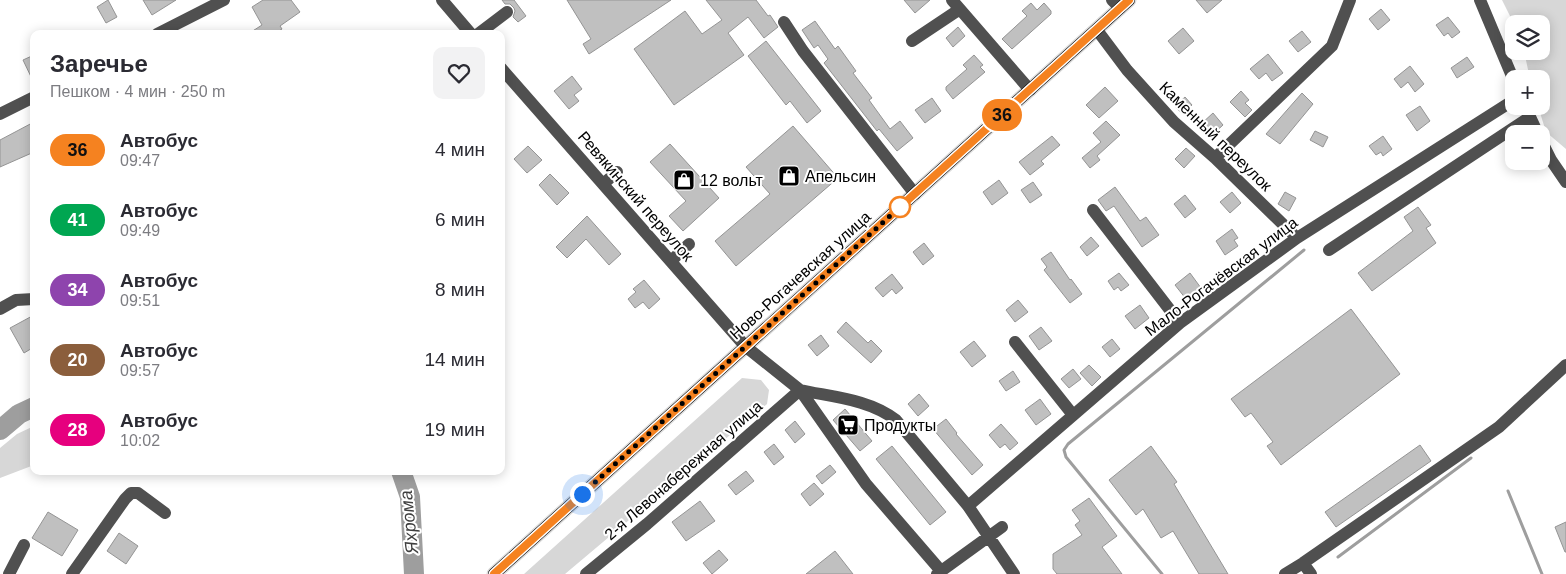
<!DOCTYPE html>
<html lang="ru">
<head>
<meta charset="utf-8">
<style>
  :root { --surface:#fff; --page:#f2f2f3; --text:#2b2b33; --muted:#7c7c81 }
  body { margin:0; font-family:Helvetica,sans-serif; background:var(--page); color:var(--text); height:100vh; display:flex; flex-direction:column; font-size:19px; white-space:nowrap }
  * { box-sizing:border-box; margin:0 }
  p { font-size:16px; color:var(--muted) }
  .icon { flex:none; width:28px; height:28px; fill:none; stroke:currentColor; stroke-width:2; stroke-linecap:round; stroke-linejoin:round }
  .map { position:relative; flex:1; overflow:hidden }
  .drawer { position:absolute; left:30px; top:30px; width:475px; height:445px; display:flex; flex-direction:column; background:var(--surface); border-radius:10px; box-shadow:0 2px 12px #0003 }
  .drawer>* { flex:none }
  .badge { padding:0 10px; border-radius:16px; font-size:18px; line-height:32px }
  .controls { position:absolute; left:1505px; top:15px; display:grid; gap:10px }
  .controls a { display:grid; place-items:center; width:45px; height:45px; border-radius:10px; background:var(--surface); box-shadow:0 2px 12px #0003; font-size:25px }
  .you { position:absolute; width:25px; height:25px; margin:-12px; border:4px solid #fff; border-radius:50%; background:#1a73e8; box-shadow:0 0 0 8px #1a73e833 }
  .map>.badge { position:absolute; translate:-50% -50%; box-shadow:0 0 0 2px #fff }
  .round { display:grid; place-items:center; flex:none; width:52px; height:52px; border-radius:10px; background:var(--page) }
  .head { display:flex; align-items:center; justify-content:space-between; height:85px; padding:0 20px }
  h1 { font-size:24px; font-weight:800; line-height:38px }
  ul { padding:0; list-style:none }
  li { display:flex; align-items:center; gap:15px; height:70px; padding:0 20px }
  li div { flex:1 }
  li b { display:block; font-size:19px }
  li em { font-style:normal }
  li .badge { min-width:55px; font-weight:700; text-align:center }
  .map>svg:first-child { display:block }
  .green { fill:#d7d7d7 }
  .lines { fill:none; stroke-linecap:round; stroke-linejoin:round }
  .stream { stroke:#9e9e9e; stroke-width:3 }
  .river { stroke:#9e9e9e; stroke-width:20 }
  .building { fill:#c0c0c0; stroke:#949494 }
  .major-casing { stroke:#dbdbdb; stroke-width:15 }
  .minor { stroke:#505050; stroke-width:12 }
  .major { stroke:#000; stroke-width:12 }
  .line-casing { stroke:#fff; stroke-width:11 }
  .line { stroke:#f58220; stroke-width:8 }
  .walk { stroke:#000; stroke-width:5; stroke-dasharray:0 9 }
  .stop-dot { fill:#fff; stroke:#f58220; stroke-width:2.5 }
  .labels { text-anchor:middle; stroke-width:4; stroke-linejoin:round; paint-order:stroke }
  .street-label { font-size:16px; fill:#000; stroke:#fff }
  .poi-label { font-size:16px; fill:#000; stroke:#fff; text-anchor:start }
  .water-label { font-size:18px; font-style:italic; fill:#3f3f3f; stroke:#fff }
</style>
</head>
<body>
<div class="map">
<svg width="1566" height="574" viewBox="0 0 1566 574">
  <rect width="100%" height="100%" fill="#fff"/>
  <path class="green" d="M1502 0H1566V149L1546 132 1538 106H1541V79H1530L1524 51H1541V24H1514Z
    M742 378 761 380 769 390 767 404 565 574H524Z
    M34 426V465L0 478V448L17 434Z"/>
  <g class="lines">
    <path class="stream" d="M1508 491 1542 574
      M1338 557 1471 458
      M1162 574 1066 457 1064 450 1068 444 1304 250"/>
    <path class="river" d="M0 430 19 414 34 407
      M401 471 410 497 414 574"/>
  </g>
  <path class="building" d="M108 0 117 17 106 23 97 7Z
    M143 0H176L152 15Z
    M263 0H291L300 12 280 26 282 29 274 34H248L262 25 252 7Z
    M502 0H514L526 16 518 22 513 17 515 11 514 8 510 4H505Z
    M567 0H671L589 54 583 44 591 39Z
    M706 0H756L768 16 770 15 778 27 764 38 748 17 728 33 744 55 674 105 634 49 685 11 702 34 722 20Z
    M904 0H930L915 13Z
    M1196 0H1222L1207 13Z
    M1031 3 1037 10 1044 3 1051 11V14L1012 49 1002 39 1027 16 1022 11Z
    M1381 9 1390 20 1378 30 1369 19Z
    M1448 17 1460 32 1452 38 1448 33 1444 36 1436 25Z
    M815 21 835 49 838 46 856 71 853 73 872 98 869 100 890 129 900 121 913 138 897 151 879 129 877 131 824 63 828 59 818 45 814 48 802 30Z
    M958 27 965 36 953 47 946 38Z
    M1183 28 1194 41 1179 54 1168 41Z
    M1302 31 1311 42 1298 52 1289 41Z
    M766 41 821 111 807 123 790 101 786 105 748 56Z
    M1268 54 1283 73 1272 81 1266 73 1259 79 1250 69Z
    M34 55V83L23 60Z
    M974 55 983 65 980 67 985 72 953 99 946 90V87L967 69 963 65Z
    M1467 57 1474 67 1457 78 1451 68Z
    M1410 66 1424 84 1415 92 1408 82 1401 88 1394 79Z
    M572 76 582 89 574 95 579 101 569 109 554 91Z
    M1105 87 1118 101 1099 118 1086 105Z
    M1241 91 1249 100 1245 103 1252 110 1245 117 1230 102Z
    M1302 93 1313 104 1280 144 1266 134Z
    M1185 97 1192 105 1182 114 1175 106Z
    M932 98 941 111 925 123 915 110Z
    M1420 106 1430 121 1417 131 1406 115Z
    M1213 113 1223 125 1211 136 1201 124Z
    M1106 121 1120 135 1097 156 1100 160 1090 168 1082 158 1101 142 1093 133Z
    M34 122V152L0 167V140Z
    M793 126 838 178 736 266 715 241 770 194 746 167Z
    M1315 131 1328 137 1323 147 1310 140Z
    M1052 136 1060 145 1041 161 1044 164 1030 175 1019 162Z
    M1383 136 1392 149 1383 156 1381 152 1376 155 1369 146Z
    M670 144 719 198 683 231 669 216 686 201 650 162Z
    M528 146 542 160 527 173 514 159Z
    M1186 148 1195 156 1184 168 1175 159Z
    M550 174 569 193 557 205 539 185Z
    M999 180 1008 193 992 205 983 192Z
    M1033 182 1042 195 1030 203 1021 190Z
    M1115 187 1140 221 1146 217 1159 235 1142 247 1114 206 1106 211 1098 200Z
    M1232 192 1241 203 1230 213 1220 202Z
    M1285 192 1296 198 1289 211 1278 204Z
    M1185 195 1196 209 1185 218 1174 204Z
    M1418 207 1431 225 1426 228 1436 243 1372 291 1358 273 1413 231 1404 217Z
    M587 216 621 254 609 265 586 239 567 258 556 247Z
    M1232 229 1238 238 1234 240 1238 246 1225 255 1216 241Z
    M1091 237 1099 246 1087 256 1080 247Z
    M924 243 934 256 923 265 913 252Z
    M1051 252 1070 280 1071 279 1082 294 1070 303 1044 270 1047 267 1041 259Z
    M1119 273 1129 285 1121 291 1118 287 1114 290 1108 281Z
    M1190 273 1201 288 1186 299 1175 285Z
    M892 274 903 288 896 294 892 289 883 297 875 288Z
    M644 280 660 299 649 309 643 302 635 308 628 299 636 292 633 289Z
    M1018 300 1028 312 1015 322 1006 310Z
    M1140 305 1149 318 1135 329 1125 316Z
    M1351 309 1400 374 1281 465 1267 446 1273 442 1251 413 1245 417 1231 399Z
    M34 315V347L24 353 10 328Z
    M846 322 868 343 871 340 882 351 871 363 837 332Z
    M1041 327 1052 341 1039 350 1029 336Z
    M821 335 829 346 817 356 808 345Z
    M1112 339 1120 349 1110 357 1102 347Z
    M974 341 986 356 972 367 960 352Z
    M1089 365 1101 377 1092 386 1080 373Z
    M1073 369 1081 379 1069 388 1061 379Z
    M1013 371 1020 382 1006 391 999 381Z
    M919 394 929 406 918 416 908 404Z
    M1040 399 1051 414 1036 425 1025 410Z
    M845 409 872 441 860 451 833 420Z
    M946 419 957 433 956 434 983 465 972 475 933 429Z
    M795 421 805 434 795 443 785 430Z
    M1001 424 1018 443 1010 450 1005 444 1000 448 989 435Z
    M774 444 784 457 774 465 764 452Z
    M1420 445 1431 461 1336 527 1325 512Z
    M892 446 946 512 930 525 876 459Z
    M1151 446 1177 482 1174 484 1228 574H1199L1173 531 1161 538 1143 509 1136 515 1109 480Z
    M830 465 836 472 822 484 816 476Z
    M746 471 754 481 736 495 728 485Z
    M814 483 824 494 810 506 801 494Z
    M1089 498 1117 536 1102 547 1122 574H1057L1053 569V554L1082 535 1075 525 1080 521 1072 510Z
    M700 501 715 521 686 541 672 522Z
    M48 512 78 530 62 556 32 538Z
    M1566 522V552H1565L1555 527Z
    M119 533 138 546 126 564 107 551Z
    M719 550 728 560 712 574 703 563Z
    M835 551 853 574H806Z"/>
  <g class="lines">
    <g class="major-casing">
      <path id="major" d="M494 574 1129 0"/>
    </g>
    <path class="minor" d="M442 0 471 34
      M952 0 1030 90
      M1112 0 1120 8
      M1480 0 1514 81
      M784 22 803 51 915 194
      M1097 30 1127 70 1174 122 1215 158 1297 238
      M157 34 224 0
      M478 34 507 12
      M912 41 960 9
      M501 68 745 346 800 390 866 484 941 571
      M1525 106 1538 134
      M0 114 34 97
      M1541 140 1551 160 1566 182
      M1215 158 1332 46 1350 0
      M603 184 617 172
      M1093 210 1180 323
      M1329 250 1530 117
      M671 261 689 244
      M0 309 16 300 34 299
      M1015 342 1073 415
      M800 390C832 397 869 399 896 420L968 506 1014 574
      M968 506 1180 323 1297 238 1514 100
      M1303 563 1311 574
      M9 574 24 545
      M72 574 125 499 131 493H138L165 513
      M586 574 647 524 800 390
      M937 574 1002 527
      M1285 574 1303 563 1499 427 1566 365"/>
    <use href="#major" class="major"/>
  </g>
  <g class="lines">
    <g class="line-casing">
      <path id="line" d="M494 574 1129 0"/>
    </g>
    <use href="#line" class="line"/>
    <path class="walk" d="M582 494 900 207"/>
  </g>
  <defs>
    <g id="shop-square" transform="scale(1.125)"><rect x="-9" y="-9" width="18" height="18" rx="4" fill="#000" stroke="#fff"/><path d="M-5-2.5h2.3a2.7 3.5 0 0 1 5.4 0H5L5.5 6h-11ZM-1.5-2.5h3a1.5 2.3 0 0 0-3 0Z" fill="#fff"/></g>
    <g id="supermarket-square" transform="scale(1.125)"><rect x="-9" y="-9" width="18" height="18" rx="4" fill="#000" stroke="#fff"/><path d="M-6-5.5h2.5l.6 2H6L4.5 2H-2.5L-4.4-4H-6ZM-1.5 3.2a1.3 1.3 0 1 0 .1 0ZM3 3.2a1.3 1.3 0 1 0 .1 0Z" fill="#fff"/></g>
  </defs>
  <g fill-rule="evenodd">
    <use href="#shop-square" x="789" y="176"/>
    <use href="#shop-square" x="684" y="180"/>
    <use href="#supermarket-square" x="848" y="425"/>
  </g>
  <circle class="stop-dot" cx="900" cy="207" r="10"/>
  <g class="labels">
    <g class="street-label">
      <text transform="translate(1216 136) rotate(44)" y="6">Каменный переулок</text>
      <text transform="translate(636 196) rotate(49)" y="6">Ревякинский переулок</text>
      <text transform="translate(800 275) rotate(-42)" y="6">Ново-Рогачевская улица</text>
      <text transform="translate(1221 276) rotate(-37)" y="6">Мало-Рогачёвская улица</text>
      <text transform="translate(683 470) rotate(-41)" y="6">2-я Левонабережная улица</text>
    </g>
    <g class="poi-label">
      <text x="805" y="182">Апельсин</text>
      <text x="700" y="186">12 вольт</text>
      <text x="864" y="431">Продукты</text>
    </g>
    <g class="water-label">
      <text transform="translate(409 522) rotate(-96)" y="6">Яхрома</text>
    </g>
  </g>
</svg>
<div class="controls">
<a><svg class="icon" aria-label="layers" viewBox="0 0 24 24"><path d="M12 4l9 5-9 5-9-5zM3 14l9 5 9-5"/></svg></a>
<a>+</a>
<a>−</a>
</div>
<div class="you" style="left:582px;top:494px"></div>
<b class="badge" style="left:1002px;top:115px;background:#f58220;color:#111">36</b>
<section class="drawer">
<div class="head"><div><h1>Заречье</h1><p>Пешком · 4 мин · 250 m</p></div><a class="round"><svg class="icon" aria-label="heart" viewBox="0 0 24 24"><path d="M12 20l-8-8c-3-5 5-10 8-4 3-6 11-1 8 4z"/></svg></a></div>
<ul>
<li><span class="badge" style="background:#f58220;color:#111">36</span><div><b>Автобус</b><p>09:47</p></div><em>4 мин</em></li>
<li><span class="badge" style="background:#00a651;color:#fff">41</span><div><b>Автобус</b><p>09:49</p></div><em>6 мин</em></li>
<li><span class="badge" style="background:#8e44ad;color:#fff">34</span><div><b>Автобус</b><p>09:51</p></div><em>8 мин</em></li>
<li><span class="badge" style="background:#8b5e3c;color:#fff">20</span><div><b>Автобус</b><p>09:57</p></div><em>14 мин</em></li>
<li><span class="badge" style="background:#e6007e;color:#fff">28</span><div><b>Автобус</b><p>10:02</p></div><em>19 мин</em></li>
</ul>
</section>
</div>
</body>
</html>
